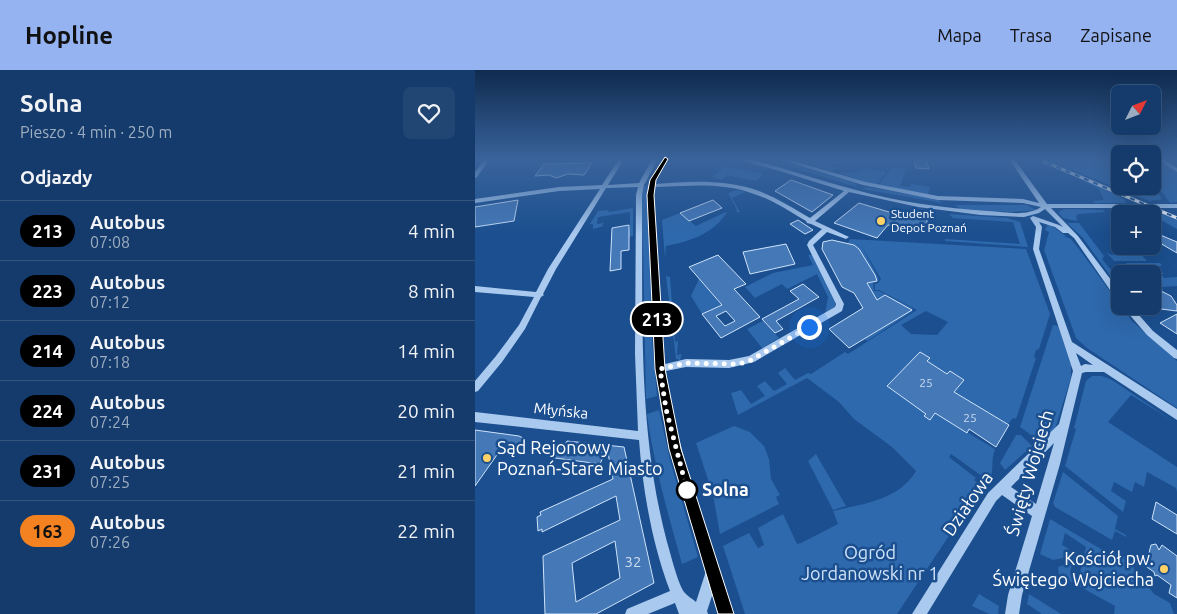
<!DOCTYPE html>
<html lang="pl">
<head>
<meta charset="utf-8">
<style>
  :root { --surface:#143b6b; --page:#214673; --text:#f1f3f6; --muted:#9dadc1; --line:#33557e; --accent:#95b2f1 }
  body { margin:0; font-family:Ubuntu,sans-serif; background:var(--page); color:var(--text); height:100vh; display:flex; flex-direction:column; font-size:19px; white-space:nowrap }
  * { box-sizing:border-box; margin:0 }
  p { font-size:16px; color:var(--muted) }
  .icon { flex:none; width:28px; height:28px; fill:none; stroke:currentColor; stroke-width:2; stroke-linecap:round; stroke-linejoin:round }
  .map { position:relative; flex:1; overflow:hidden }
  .sheet { display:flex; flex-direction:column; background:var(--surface); width:475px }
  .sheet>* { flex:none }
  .badge { padding:0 10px; border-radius:16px; font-size:18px; line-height:32px }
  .needle { width:32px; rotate:48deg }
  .buttons { position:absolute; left:636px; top:15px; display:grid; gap:10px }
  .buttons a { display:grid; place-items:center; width:50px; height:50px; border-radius:8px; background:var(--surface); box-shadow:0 5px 20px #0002,0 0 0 1px var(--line); font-size:25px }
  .you { position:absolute; width:25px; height:25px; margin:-12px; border:4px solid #fff; border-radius:50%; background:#1a73e8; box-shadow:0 0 0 8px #1a73e833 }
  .map>.badge { position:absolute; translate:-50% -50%; box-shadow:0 0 0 2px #fff }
  h2 { padding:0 20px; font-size:19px; line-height:45px }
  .round { display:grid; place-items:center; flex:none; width:52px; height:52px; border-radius:8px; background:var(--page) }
  .summary { display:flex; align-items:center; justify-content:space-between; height:85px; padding:0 20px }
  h1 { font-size:24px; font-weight:600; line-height:38px }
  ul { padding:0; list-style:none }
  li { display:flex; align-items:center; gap:15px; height:60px; padding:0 20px; border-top:1px solid var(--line) }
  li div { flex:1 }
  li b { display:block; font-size:19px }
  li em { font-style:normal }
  li .badge { min-width:55px; font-weight:700; text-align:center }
  header { display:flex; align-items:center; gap:30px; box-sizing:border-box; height:70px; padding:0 25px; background:var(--accent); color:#111 }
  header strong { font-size:24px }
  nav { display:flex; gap:28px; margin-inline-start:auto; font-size:18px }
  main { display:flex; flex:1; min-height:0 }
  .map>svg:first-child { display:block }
  .green { fill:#2e69ad; fill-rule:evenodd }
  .building { fill:#4478b7; stroke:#cfe3fa; fill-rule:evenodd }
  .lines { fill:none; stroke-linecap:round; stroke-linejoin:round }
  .minor { fill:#a9c9ee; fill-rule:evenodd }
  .rail-casing { stroke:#fff; stroke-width:3 }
  .rail { stroke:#1b4f8f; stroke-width:2; stroke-dasharray:5; stroke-linecap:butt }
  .line { fill:#000; stroke:#fff }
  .walk { stroke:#fff; stroke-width:5; stroke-dasharray:0 9 }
  .poi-dot { fill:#ffd166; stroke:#1b4f8f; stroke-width:2 }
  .stop-dot { fill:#fff; stroke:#000; stroke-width:2.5 }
  .labels { text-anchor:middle; stroke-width:5; stroke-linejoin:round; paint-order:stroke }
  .far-poi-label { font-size:12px; fill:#fff; stroke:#1b4f8f; text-anchor:start }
  .number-label { font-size:12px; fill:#d0dded }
  .street-label { font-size:15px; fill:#fff; stroke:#1b4f8f }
  .near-number-label { font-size:15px; fill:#d0dded }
  .near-poi-label { font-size:18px; fill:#fff; stroke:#1b4f8f; text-anchor:start }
  .near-street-label { font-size:18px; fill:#fff; stroke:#1b4f8f }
  .near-stop-label { font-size:18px; font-weight:bold; fill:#fff; stroke:#1b4f8f; text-anchor:start }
  .near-park-label { font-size:18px; fill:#cfe3fa; stroke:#1b4f8f }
</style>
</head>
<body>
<header>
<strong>Hopline</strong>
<nav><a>Mapa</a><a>Trasa</a><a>Zapisane</a></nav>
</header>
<main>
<section class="sheet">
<div class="summary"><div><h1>Solna</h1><p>Pieszo · 4 min · 250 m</p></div><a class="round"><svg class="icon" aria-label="heart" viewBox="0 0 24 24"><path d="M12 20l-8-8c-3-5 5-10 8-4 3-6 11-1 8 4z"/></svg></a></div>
<h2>Odjazdy</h2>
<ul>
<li><span class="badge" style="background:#000;color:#fff">213</span><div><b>Autobus</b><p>07:08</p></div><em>4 min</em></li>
<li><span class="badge" style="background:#000;color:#fff">223</span><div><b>Autobus</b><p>07:12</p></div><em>8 min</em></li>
<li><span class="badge" style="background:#000;color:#fff">214</span><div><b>Autobus</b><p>07:18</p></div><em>14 min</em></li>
<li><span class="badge" style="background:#000;color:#fff">224</span><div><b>Autobus</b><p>07:24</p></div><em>20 min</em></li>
<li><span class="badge" style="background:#000;color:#fff">231</span><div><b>Autobus</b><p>07:25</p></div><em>21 min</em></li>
<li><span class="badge" style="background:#f58220;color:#111">163</span><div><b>Autobus</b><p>07:26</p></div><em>22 min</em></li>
</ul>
</section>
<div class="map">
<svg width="702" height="544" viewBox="0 0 702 544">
  <rect width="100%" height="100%" fill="#1b4f8f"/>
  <path class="green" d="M345 89H374L371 93H360L356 96 366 98 354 101 338 95Z
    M571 89H645V116H678L687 129 674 131Z
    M678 89H682L702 102V132L695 133 678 109Z
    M309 92 380 113 382 117 304 93Z
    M250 96 288 104 281 111 252 105 247 110 237 107Z
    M417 97 431 99 425 116 435 117 436 114 455 117 453 124 404 115Z
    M392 98 411 102 402 115 364 103 381 102Z
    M607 110 632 118 651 131 650 133H620L618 131 629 130 624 119Z
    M169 116H173L177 271 182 326 171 329 167 124Z
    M391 117 462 129 468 133 387 119Z
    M262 120 270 122 257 128 265 142H252C238 164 216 171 191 176L190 188 187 150 205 143 221 156 251 142H261L262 140 253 123Z
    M480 135H552L561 140 537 142 486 139Z
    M158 138V166L150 167 147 160 155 159V142L123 147 122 154 129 153 127 156H129L118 159V154H115L123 141 133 140 134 142Z
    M589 139 628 140 630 142 603 144 601 146 602 151 588 148 583 142Z
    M660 140H681L702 150V159L686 150 683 151 678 144 663 143Z
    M474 144 532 148 545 152 553 177 470 171V169L545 174 538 152 478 148Z
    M592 153H604L629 186 627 189 639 204H643V207H636L608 168Z
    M573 154 593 165 578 157 591 166H589L596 169 604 179 657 251 702 291V338L612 278 601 268 569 180 574 162 570 160Z
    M375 169 551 179 575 244 564 279 561 280 559 287 561 288 541 349 538 348 533 354 477 321 461 343 518 378 520 380C515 391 520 402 514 411L476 384 474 387 501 408 499 410 507 416 422 544H270L248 476 274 463 283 478 289 475 283 458 308 444 322 474 326 473 363 454 358 441C388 434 424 430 441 401L417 377 379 349 364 332 332 308 263 345 256 323 266 320 276 334 290 326 282 316 290 311 299 321 312 314 303 303 310 298 320 310 333 303 336 304 370 282 373 284 442 240 404 220H400V214L403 213 406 209 386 175 404 209 402 212 398 213 399 221H404L437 238 438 241 392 271 390 269 437 239 422 232 400 231 387 214 402 211 399 204 379 175 373 173ZM451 241 473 252 462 265 436 264 426 255Z
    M651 176H659L672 191H639L631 182 636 185 657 184Z
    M333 185H337L340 190 360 232V237L350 244 353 227 342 204 312 219 307 214 280 228 270 217 298 203 338 195Z
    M651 193H685L687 196H680L689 204H686L689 208 702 207V216L686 217 689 220 678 217V211H681L678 204 670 201 669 197 653 196Z
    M191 206 195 207 200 272 203 271 202 285 207 284 205 290 201 289Z
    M224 209 246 235 227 244 216 226Z
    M288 251 304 268 287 278 272 259Z
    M578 255 583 256 596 295V307L580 359 566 372 545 357Z
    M627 306 637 310 698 351 656 325 633 352 702 397V422L701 418 672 402 669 417 660 412 657 422 639 412 636 421 651 431 648 442 590 396 601 359 599 358 611 311 617 306Z
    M184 340 195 390 223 487 207 494C193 444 179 395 172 344Z
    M259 356 275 362 289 376 294 389 296 409 305 425 301 427 304 434 245 464 238 425 221 373Z
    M541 365H546L557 376 530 400 525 393Z
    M341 384 371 436 358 440 333 391Z
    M588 402 643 446 640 459 651 465V467L640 461 637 470 580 437 578 433Z
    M575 449 631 482 638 489 643 483 650 487 679 524 695 533 699 544H639L640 536 584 505 583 497 592 494 599 486 595 503 604 508 611 477 590 463 587 475 594 479 588 488 578 490 565 484Z
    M504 524 524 536 523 544H514L497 536Z
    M554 524 586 544H567L552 534Z"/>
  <path class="building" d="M439 89H451L454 99 441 98Z
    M117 93 109 105 93 104 81 108 74 105 60 106 69 94Z
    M316 110 358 125 337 142 300 121Z
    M43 130 39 151 0 157V137Z
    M238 130 247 138 214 151 205 143Z
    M384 133 424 145 452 147V162L413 155 402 168 359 153Z
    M323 150 338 160 330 164 315 154Z
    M154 155V180L146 181V199L135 201 137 158Z
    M678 162 702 172V183L678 169Z
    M357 170 379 175 384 179 400 205 402 211 392 213 402 230 410 225 437 240 374 278 354 259 388 238 379 223 367 217 347 179 348 172Z
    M311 174 320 194 275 204 268 182Z
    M243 185 271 214 259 219 285 247 246 268 227 244 247 235 214 197ZM251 241 260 251 250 256 241 246Z
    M328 214 344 227 301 251 308 259 300 263 287 249 324 229 315 221Z
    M678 217 696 226 702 235V241L678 238Z
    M702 244V264L685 253Z
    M445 282 455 288 452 291 472 304 475 301 489 310 479 322 534 355 521 377 494 359 492 363 460 343 455 350 449 346 451 344 412 316Z
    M0 360 44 366 50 369 40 384 24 382 0 416Z
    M92 371 149 377 179 513 121 544H70L68 486 145 450 141 426 67 462V459L63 461 62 447 66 445 65 442 138 409 132 378 125 394 73 387 79 377 88 378ZM140 471 145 508 101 532 97 493Z
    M681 432 702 445V464L677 449Z
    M681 474 684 480 687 475 702 486V528L694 523 696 515 682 505 680 506 679 502 669 495 674 494 672 491 676 475Z"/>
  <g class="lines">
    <path class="minor" d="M10 89H15L2 107 0 108V102Z
      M144 89H149L133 115 164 113 177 89H183L169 115 167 125C168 241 162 359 192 472 196 485 202 511 209 522 212 526 218 529 221 532L231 501 206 420 186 339 178 267 173 116 187 89H193L181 110 180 114C214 111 251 109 284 121 302 128 318 138 335 148L369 121 305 101 261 89 278 90C313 99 346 111 381 120 424 132 469 138 514 141 531 142 551 147 566 137L548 133 463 130 388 115 303 89H311L391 112 463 126 548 129 564 133 534 89H539L572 134H702V138H576L603 166 645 222V231L642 230 599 168 593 163H588L580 157 564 152 567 157 564 179 597 272 702 339V350L629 302H611L607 303 585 394 547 525 544 544H530L533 525 557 446 527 425 521 431 452 544H437L513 423 584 354 598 301 558 179 561 157 555 148 558 146 561 147 584 155 588 157 570 139 564 143 549 147 506 145 443 137 374 122 340 151 374 167 371 169 352 162 338 175 369 234 367 241 279 292 254 298 211 297 191 301 196 339 218 420 258 544H244L238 523 232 541 233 544H204L200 533 173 544H150L152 539 195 521C177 473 168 422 164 370L0 352V342L163 361 160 284 161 125 163 117 131 118 81 199 68 224 69 225 66 227 50 259 27 292 3 321 0 322V311L21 286 44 255 59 227 0 222V216L61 222 73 199 125 119 84 121 0 133V129L84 117 127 115ZM205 116C230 115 256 115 279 124 298 130 314 141 331 151L332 153 336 154 347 159 334 171 332 175 361 234 360 237 274 286 254 290 211 289 190 294 186 267 179 125 180 117ZM601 283 618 295 610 294 606 296ZM579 373 561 434 536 417Z
      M682 89H688L702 98V102Z
      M647 236H656L678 261 702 280V289L699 288 672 265Z"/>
    <g class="rail-casing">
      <path id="rail" d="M563 89 702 148"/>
    </g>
    <use href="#rail" class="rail"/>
  </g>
  <linearGradient id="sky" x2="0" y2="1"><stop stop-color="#0f2b4f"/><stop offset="0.54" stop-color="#39639b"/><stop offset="1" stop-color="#39639b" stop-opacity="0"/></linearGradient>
  <rect width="702" height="165" fill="url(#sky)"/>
  <path class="line" d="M190 87 193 89 181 110 179 125 190 299 206 379 259 544H243L194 379 180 299 172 125 175 110Z"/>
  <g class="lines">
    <path class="walk" d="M212 420 191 339 185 299 211 293 264 294 276 290 334 257"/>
  </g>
  <g class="poi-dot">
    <circle cx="406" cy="151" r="5"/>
    <circle cx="12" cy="388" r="5"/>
    <circle cx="689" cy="499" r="5"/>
  </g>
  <circle class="stop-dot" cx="212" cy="420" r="10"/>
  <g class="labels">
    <g class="far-poi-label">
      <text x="416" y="148">Student<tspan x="416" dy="14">Depot Poznań</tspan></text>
    </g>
    <g class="number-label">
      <text x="451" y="317">25</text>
      <text x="495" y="352">25</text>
    </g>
    <g class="street-label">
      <text transform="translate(86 341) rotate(6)" y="5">Młyńska</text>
    </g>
    <g class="near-number-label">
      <text x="158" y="497">32</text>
    </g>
    <g class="near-poi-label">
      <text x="22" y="384">Sąd Rejonowy<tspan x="22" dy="21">Poznań-Stare Miasto</tspan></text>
      <text x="679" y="495" text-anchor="end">Kościół pw.<tspan x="679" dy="21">Świętego Wojciecha</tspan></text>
    </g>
    <g class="near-street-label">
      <text transform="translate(555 403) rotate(-74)" y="6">Święty Wojciech</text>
      <text transform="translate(493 434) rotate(-55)" y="6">Działowa</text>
    </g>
    <g class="near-stop-label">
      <text x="227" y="426">Solna</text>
    </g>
    <g class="near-park-label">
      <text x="395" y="489">Ogród<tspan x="395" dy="21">Jordanowski nr 1</tspan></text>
    </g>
  </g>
</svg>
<div class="buttons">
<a><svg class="needle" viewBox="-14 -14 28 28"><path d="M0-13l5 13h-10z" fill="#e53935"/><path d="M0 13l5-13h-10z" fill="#9dadc1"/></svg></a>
<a><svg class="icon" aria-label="locate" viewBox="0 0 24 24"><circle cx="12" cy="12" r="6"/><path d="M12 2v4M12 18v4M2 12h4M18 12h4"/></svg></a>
<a>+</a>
<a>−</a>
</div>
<div class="you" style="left:334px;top:257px"></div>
<b class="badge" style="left:182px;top:249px;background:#000;color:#fff">213</b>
</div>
</main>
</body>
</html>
